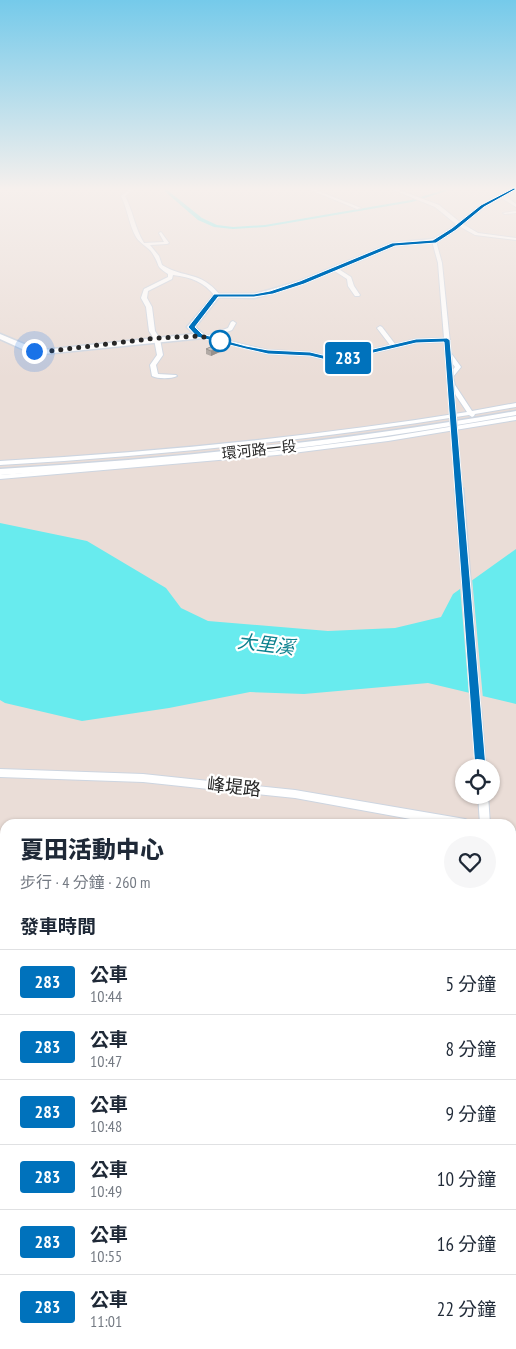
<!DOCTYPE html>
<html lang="zh-TW">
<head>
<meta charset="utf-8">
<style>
  :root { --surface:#fff; --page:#f6f6f7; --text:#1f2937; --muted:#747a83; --line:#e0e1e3 }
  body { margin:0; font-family:"PT Sans Narrow","Noto Sans TC",sans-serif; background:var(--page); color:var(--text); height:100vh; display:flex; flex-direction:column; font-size:19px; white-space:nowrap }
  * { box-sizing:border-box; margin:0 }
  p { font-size:16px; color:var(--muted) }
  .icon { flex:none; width:28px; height:28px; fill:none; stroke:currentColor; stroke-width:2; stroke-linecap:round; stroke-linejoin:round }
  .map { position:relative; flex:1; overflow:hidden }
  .panel { position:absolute; left:0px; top:819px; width:516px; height:531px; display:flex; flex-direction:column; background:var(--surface); border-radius:15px 15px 0 0; box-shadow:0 1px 4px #0004 }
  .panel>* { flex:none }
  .badge { padding:0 10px; border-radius:4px; font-size:18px; line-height:32px }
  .tools { position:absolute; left:455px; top:759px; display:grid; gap:10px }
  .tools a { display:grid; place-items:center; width:45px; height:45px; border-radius:50%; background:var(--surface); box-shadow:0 1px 4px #0004; font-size:25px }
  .you { position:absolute; width:25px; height:25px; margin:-12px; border:4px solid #fff; border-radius:50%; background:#1a73e8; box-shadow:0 0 0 8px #1a73e833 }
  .map>.badge { position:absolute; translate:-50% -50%; box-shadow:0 0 0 2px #fff }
  h2 { padding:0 20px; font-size:19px; line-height:45px }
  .round { display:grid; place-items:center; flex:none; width:52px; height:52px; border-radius:26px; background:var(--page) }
  .summary { display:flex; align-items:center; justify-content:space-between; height:85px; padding:0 20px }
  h1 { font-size:24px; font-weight:800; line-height:38px }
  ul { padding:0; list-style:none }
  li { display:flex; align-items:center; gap:15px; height:65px; padding:0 20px; border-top:1px solid var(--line) }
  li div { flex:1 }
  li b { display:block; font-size:19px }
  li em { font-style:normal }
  li .badge { min-width:55px; font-weight:700; text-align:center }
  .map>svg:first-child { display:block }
  .water { fill:#68ebee }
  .pier { fill:#eaddd7 }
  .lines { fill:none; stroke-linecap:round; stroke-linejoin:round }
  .canal { fill:#68ebee; fill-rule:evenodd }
  .minor-casing { stroke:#cdd5e0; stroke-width:2 }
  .tertiary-casing { stroke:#cdd5e0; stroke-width:3 }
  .minor { fill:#fff; fill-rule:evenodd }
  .tertiary { fill:#fff; fill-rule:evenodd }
  .minor-bridge-far2-casing { stroke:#cdd5e0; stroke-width:8; stroke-linecap:butt }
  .minor-bridge-far1-casing { stroke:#cdd5e0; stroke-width:11; stroke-linecap:butt }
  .minor-bridge-casing { stroke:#cdd5e0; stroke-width:12; stroke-linecap:butt }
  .minor-bridge-far2 { stroke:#fff; stroke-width:6 }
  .minor-bridge-far1 { stroke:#fff; stroke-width:8 }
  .minor-bridge { stroke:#fff; stroke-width:10 }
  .wall { fill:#a79f9a }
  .shaded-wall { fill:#88827d }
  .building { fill:#c2b9b3; stroke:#88827d }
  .line { fill:#0072bc; stroke:#fff }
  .walk { stroke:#272727; stroke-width:5; stroke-dasharray:0 9 }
  .stop-dot { fill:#fff; stroke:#0072bc; stroke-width:2.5 }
  .labels { text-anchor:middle; stroke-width:4.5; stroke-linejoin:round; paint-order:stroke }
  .far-street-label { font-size:15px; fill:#272727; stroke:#fff }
  .street-label { font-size:18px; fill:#272727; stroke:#fff }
  .water-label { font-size:19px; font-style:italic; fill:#0c818e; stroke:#fff }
</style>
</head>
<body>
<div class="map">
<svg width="516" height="1349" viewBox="0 0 516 1349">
  <rect width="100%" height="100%" fill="#eaddd7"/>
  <path class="water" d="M0 523 87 541 166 588 181 608 208 621 328 631 395 628 441 617 453 594 516 549V704L428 683 304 694 250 692 169 708 82 721 5 703 0 700Z"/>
  <path class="pier" d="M472 578 483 699 469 695 460 586Z"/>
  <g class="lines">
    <path class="canal" d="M162 189H166L202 218 217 225 233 227 265 225 411 200 447 189H453L412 202 265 227 233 229 214 227 198 220Z"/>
    <g class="minor-casing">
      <path id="minor" d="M130 189H135L125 196C133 211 135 229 144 243L164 242 159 233 161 232 169 243 167 244 150 245 159 256 162 265C184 279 200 270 220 295L215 296C204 282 191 277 173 275L172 279 148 291 147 298 152 307 155 331 160 339 163 355 156 365 158 374 176 375 177 376C171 379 158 379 152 376L150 365 157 355 154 339 149 331 146 307 141 298 144 289 168 277V274C155 265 161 268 154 256 150 247 141 245 136 237 129 225 128 210 121 196Z
        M308 189H313L361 208 357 209Z
        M391 189H396L439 205 461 223 478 233 516 238V240L475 235 457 225 435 207Z
        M500 195H504L516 204V207L500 197Z
        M516 211V213L505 214 503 213Z
        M434 240 436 241 442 263 451 353 461 367 453 377 455 385 472 411 516 403V407L475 414 474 416 472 417 469 415C314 440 157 456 0 465V461C156 452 312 437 467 412L449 385 447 377 455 367 445 353 444 342 416 343 335 362 310 356 268 354 197 336 200 334 206 336 228 328 231 322 233 321 236 323 232 330 213 337 268 350 310 352 335 358 390 345 377 328 380 326 382 327 395 344 416 339 444 338 438 263 432 241Z
        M333 268H337L351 277 354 286 360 295 359 296H355L348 286 347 279 333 270Z
        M516 416V420L388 441 277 455 0 479V475L277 451 388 437Z
        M0 769 143 774 295 790 465 819 469 821 470 824H438L295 798 143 782 0 777Z
        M478 795H488L490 824H480Z
        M511 830 516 831V841L511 840Z
        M0 864 5 867V880L0 877Z
        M0 929 5 932V946L0 943Z
        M228 1345H243L245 1349H229Z
        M290 1345H306L308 1349H291Z"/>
    </g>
    <g class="tertiary-casing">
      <path id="tertiary" d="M511 189H516V191L485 207 456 230 436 242 395 246 304 283 273 293 254 298 219 297 195 327 203 334V338L43 354 31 353 0 339V334L36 349 43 350 194 334 187 327 215 294H254L269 290 300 281 392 243 433 239 452 228 481 205Z
        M516 411V415C345 446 173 464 0 475V469C173 459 345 441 516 411Z
        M511 1051H516V1067H511Z
        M5 1172V1197L0 1199V1174Z"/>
    </g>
    <use href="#minor" class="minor"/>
    <use href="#tertiary" class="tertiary"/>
    <g class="minor-bridge-far2-casing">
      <path id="minor-bridge-far2" d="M448 353 459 489"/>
    </g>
    <g class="minor-bridge-far1-casing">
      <path id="minor-bridge-far1" d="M459 488 476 707"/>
    </g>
    <g class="minor-bridge-casing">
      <path id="minor-bridge" d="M476 706 481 768"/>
    </g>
    <use href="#minor-bridge-far2" class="minor-bridge-far2"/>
    <use href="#minor-bridge-far1" class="minor-bridge-far1"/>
    <use href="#minor-bridge" class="minor-bridge"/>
  </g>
  <path class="wall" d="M222 346V351L211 356 206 354V349Z"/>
  <path class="shaded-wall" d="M222 346V351L211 356V351Z"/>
  <path class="building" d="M217 344 222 346 211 351 206 349Z"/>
  <linearGradient id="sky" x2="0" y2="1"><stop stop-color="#75caea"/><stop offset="0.5" stop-color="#f6f0ed"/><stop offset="1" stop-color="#f6f0ed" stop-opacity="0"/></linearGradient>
  <rect width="516" height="378" fill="url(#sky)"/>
  <path class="line" d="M514 188 516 189 484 207 456 230 436 243 395 246 304 284 273 294 254 297H218L195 327 202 334 246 346 268 350 310 352 335 358 416 339 447 338 450 340 486 768 481 772 475 768 444 342 416 343 335 362 310 356 268 354 246 349 197 337 188 327 214 294H254L270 291 300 281 392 243 433 240 452 228 481 205Z"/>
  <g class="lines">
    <path class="walk" d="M34 351 42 352 157 338 200 336 223 342 220 341"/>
  </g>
  <circle class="stop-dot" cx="220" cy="341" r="10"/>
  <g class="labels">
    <g class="far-street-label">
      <text transform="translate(259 450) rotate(-6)" y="5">環河路一段</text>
    </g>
    <g class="street-label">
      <text transform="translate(234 787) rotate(6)" y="6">峰堤路</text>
    </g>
    <g class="water-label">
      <text transform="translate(266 644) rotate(7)" y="7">大里溪</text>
    </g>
  </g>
</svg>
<div class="tools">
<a><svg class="icon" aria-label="locate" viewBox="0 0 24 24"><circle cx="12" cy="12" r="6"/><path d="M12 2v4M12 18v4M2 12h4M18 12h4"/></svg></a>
</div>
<div class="you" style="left:34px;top:351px"></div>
<b class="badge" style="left:348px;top:358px;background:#0072bc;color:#fff">283</b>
<section class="panel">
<div class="summary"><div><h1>夏田活動中心</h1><p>步行 · 4 分鐘 · 260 m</p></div><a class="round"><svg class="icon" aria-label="heart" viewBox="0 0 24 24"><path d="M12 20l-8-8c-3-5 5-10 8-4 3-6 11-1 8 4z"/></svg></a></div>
<h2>發車時間</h2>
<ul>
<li><span class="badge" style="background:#0072bc;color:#fff">283</span><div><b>公車</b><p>10:44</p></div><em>5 分鐘</em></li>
<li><span class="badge" style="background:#0072bc;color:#fff">283</span><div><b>公車</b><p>10:47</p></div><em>8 分鐘</em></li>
<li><span class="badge" style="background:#0072bc;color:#fff">283</span><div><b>公車</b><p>10:48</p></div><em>9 分鐘</em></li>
<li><span class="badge" style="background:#0072bc;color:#fff">283</span><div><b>公車</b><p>10:49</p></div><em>10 分鐘</em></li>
<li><span class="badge" style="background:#0072bc;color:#fff">283</span><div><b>公車</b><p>10:55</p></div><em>16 分鐘</em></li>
<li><span class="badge" style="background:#0072bc;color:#fff">283</span><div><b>公車</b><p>11:01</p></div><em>22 分鐘</em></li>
</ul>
</section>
</div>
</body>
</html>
